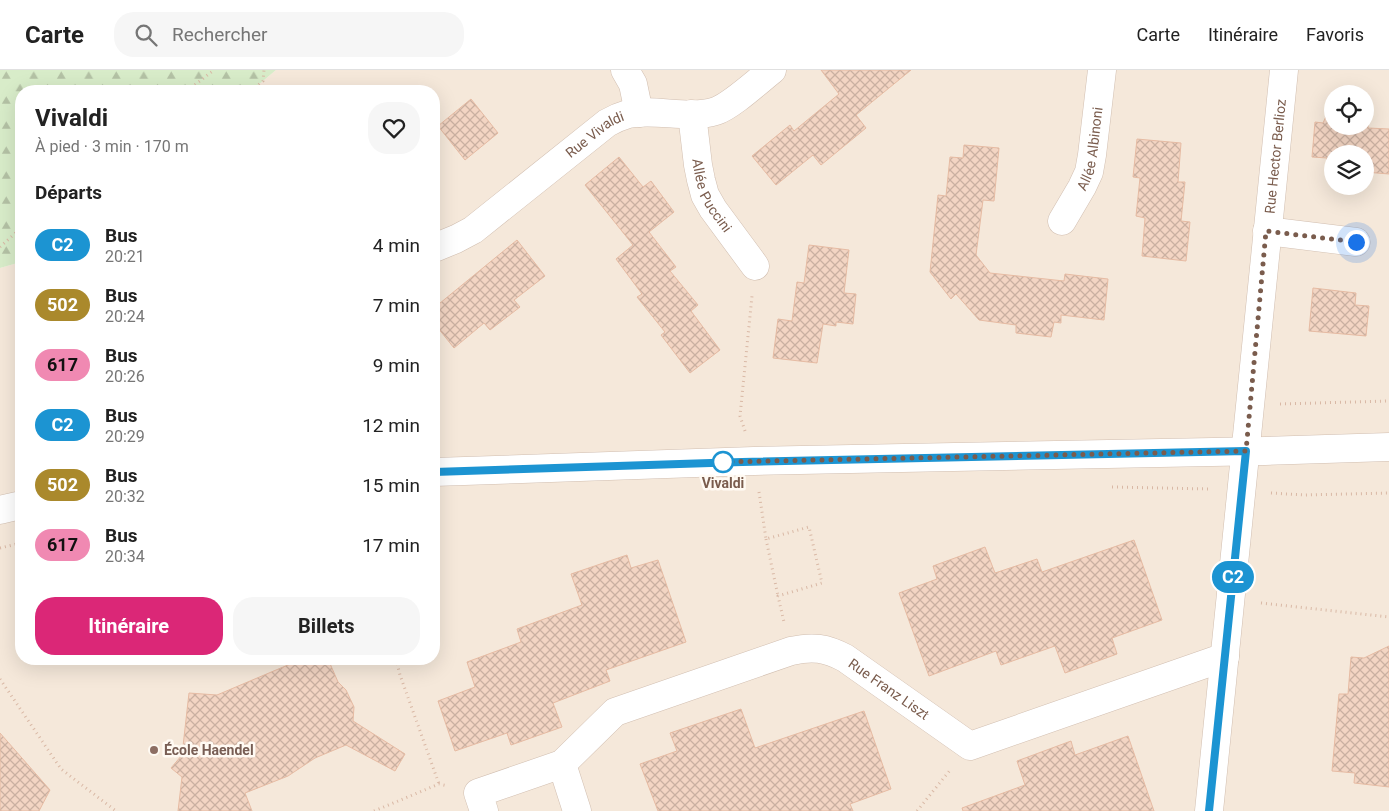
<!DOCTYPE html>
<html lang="fr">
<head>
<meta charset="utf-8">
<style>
  :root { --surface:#fff; --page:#f6f6f6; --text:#222; --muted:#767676; --line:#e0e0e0; --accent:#db2777 }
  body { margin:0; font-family:Roboto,sans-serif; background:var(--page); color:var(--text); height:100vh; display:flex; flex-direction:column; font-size:19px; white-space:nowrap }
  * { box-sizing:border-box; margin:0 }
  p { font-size:16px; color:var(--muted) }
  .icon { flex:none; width:28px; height:28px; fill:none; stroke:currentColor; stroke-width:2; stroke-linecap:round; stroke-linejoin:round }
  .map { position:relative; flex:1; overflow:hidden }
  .sheet { position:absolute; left:15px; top:15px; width:425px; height:580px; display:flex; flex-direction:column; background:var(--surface); border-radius:20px; box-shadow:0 5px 20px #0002 }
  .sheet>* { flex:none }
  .badge { padding:0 10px; border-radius:16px; font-size:18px; line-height:32px }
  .controls { position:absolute; left:1324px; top:15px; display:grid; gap:10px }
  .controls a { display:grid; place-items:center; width:50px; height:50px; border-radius:50%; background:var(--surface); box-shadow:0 5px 20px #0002; font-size:25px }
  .you { position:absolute; width:25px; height:25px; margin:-12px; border:4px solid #fff; border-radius:50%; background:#1a73e8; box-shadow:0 0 0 8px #1a73e833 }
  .map>.badge { position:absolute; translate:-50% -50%; box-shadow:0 0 0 2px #fff }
  h2 { padding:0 20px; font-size:19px; line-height:45px }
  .round { display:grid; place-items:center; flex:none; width:52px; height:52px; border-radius:20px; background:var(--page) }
  .head { display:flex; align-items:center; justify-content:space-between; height:85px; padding:0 20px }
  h1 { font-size:24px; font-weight:700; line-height:38px }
  .primary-button { display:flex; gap:10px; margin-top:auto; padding:10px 20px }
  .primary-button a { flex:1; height:58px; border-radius:20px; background:var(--accent); color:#fff; font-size:20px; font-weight:700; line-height:58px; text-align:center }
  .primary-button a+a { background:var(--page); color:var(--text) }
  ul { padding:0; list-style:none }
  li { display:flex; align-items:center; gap:15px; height:60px; padding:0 20px }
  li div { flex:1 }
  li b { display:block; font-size:19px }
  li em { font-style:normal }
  li .badge { min-width:55px; font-weight:700; text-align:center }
  header { display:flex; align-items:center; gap:30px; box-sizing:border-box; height:70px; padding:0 25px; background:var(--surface); border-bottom:1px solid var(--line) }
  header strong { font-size:24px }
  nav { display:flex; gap:28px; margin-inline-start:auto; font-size:18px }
  .search { width:350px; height:45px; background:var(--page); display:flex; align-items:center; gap:12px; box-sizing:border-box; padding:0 18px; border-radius:20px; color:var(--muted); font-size:19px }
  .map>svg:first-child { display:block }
  .residential { fill:#f5e8da; fill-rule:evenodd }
  .forest { fill:url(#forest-firs) }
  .building { fill:url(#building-cross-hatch); stroke:#e6bba3 }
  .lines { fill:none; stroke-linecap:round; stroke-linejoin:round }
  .minor-casing { stroke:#d1beb0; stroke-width:29 }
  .path { stroke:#d9b8a5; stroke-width:3; stroke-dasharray:1 4; stroke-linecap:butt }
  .minor { stroke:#fff; stroke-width:28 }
  .line-casing { stroke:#fff; stroke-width:11 }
  .line { stroke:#1c94d2; stroke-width:8 }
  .walk { stroke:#7a5c4d; stroke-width:5; stroke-dasharray:0 9 }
  .stop-dot { fill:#fff; stroke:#1c94d2; stroke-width:2.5 }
  .education-dot { fill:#8d6e63; stroke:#fffaf3; stroke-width:2 }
  .labels { text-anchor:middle; stroke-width:5; stroke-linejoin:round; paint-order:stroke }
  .street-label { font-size:14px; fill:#7a5c4d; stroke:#fffaf3 }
  .stop-label { font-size:14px; font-weight:bold; fill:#7a5c4d; stroke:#fffaf3 }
  .education-label { font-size:14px; font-weight:bold; fill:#785e54; stroke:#fffaf3; text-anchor:start }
</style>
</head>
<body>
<header>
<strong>Carte</strong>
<div class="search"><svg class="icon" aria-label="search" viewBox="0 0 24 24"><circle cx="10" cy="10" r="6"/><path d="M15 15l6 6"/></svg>Rechercher</div>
<nav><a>Carte</a><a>Itinéraire</a><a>Favoris</a></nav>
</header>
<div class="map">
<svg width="1389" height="741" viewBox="0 0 1389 741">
  <defs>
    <pattern id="forest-firs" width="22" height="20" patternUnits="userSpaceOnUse" patternTransform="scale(1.25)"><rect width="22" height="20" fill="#d8ecc9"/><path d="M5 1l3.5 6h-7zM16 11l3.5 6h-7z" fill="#b4c2a5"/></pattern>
    <pattern id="building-cross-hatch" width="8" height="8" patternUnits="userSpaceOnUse" patternTransform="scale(1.25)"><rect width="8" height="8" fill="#f3d5c3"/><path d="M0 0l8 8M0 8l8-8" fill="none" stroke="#cab0a1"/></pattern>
  </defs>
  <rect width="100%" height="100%" fill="#fdf6ec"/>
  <path class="residential" d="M276 0H1389V741H0V198L21 192V589H434V21H251ZM1332 24H1365V56H1332ZM1332 84H1365V116H1332Z"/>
  <path class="forest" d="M0 0H276L251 21H21V192L0 198Z"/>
  <path class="building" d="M821 0H911L856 45 866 58 821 95 813 85 776 115 752 86 790 55 794 61 839 24Z
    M471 29 498 63 465 90 438 56Z
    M1329 40H1332V56H1365V43L1369 44 1368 58 1389 59V104L1365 102V84H1332V99L1326 98 1327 88 1312 87 1315 52 1323 53Z
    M1137 69 1181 73 1178 112H1185L1181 151 1190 152 1186 191 1142 186 1145 148 1136 146 1140 108 1133 107Z
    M964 75 999 78 994 131 983 130 976 185 990 203 1064 211 1065 204 1108 209 1104 250 1061 245V253L1054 252 1051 267 1016 263V255L979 250 956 224 951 229 930 202 938 125 946 126 950 87 963 88Z
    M619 87 643 117 651 111 674 142 649 162 676 197 670 201 698 235 691 241 720 280 690 303 661 265 665 262 637 227 642 224 616 189 633 175 585 115Z
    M517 170 545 206 514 230 520 237 490 260 484 253 454 278 434 253V238Z
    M809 175 849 180 844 223 856 224 853 254 836 252V256L823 254 817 293 773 288 778 249 792 251 797 212 804 213Z
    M1313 218 1356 223 1355 235 1369 236 1366 266 1309 261Z
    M1134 470 1162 550 1112 568 1117 584 1065 603 1055 576 1001 595 996 581 929 606 899 523 937 509 933 496 985 477 995 503 1037 489 1042 502Z
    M627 485 631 498 658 490 686 572 606 600 610 611 553 633 562 657 511 675 507 663 455 681 438 631 475 617 467 592 521 572 517 559 582 535 571 504Z
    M1389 576V717L1354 713 1355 703 1332 701 1339 624H1348L1351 587 1364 588Z
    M302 589H328L338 612 346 620 354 637 353 651 405 684 395 701 346 675 315 688 288 706 245 723 252 741H178L182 707 171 698 182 685 189 623 217 625Z
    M741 639 755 678 864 641 891 719 850 734 853 741H658L640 694 677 681 670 663Z
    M0 663 50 720 39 741H0Z
    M1128 666 1154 741H963L962 738 1025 715 1017 691 1071 671 1075 685Z"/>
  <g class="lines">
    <g class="minor-casing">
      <g id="minor">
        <path d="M625 0 633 14 639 43"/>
        <path id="s1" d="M692 44 698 95 701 110 705 125 713 139 755 196"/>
        <path id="s2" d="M1062 151 1082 117 1089 102 1092 85 1102 0"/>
        <path d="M1267 161 1356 172"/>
        <path id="s3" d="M434 178 456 169 473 160 607 53C614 49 621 46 628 44 657 38 687 50 716 41 731 36 758 11 772 0"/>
        <path d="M434 402 754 391 1265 381 1389 377"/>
        <path d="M0 440 21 435"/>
        <path d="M562 694 577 741"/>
        <path id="s4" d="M484 741 478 723 562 694 615 642 791 581C813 576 826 578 845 588L970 676 1225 587"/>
        <path id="s5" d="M1209 741 1284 0"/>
      </g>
    </g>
    <path class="path" d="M187 21 214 0
      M251 21 263 11 264 0
      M0 177 21 158
      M1280 334 1389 331
      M745 361 740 346 752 226
      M1112 417 1210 419
      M759 422 766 469 809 457 822 513 778 526 784 552
      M1271 423 1305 425 1389 423
      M766 469 778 526
      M0 478 21 473
      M1261 533 1389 547
      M396 589 400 605 439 714
      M0 609 61 699 116 741
      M374 741 439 714 448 716
      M917 741 951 699"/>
    <use href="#minor" class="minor"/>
  </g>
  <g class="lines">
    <g class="line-casing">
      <path id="line" d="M434 402 742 392 1246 381 1209 741"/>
    </g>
    <use href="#line" class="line"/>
    <path class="walk" d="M723 392 1246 381 1266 161 1356 172"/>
  </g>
  <circle class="stop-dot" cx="723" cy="392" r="10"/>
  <circle class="education-dot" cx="154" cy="680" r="5"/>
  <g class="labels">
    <g class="street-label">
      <text dy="5" stroke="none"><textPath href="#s3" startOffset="198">Rue Vivaldi</textPath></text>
      <text dy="5" stroke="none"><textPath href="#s2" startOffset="79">Allée Albinoni</textPath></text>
      <text dy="5" stroke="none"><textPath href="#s5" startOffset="658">Rue Hector Berlioz</textPath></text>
      <text dy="5" stroke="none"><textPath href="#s1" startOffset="85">Allée Puccini</textPath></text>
      <text dy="5" stroke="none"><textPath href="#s4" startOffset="478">Rue Franz Liszt</textPath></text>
    </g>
    <g class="stop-label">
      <text x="723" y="418">Vivaldi</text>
    </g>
    <g class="education-label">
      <text x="164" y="685">École Haendel</text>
    </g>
  </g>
</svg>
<div class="controls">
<a><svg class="icon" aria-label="locate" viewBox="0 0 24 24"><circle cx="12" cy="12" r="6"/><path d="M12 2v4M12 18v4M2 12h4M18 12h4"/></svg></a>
<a><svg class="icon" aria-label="layers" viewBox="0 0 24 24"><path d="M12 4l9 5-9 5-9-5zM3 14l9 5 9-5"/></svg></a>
</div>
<div class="you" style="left:1356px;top:172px"></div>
<b class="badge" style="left:1233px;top:507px;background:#1c94d2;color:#fff">C2</b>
<section class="sheet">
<div class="head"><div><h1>Vivaldi</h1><p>À pied · 3 min · 170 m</p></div><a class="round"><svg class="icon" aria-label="heart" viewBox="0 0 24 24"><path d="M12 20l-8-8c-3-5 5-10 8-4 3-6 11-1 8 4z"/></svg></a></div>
<h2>Départs</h2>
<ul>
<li><span class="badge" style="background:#1c94d2;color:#fff">C2</span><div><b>Bus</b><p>20:21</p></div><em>4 min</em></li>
<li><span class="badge" style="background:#aa892c;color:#fff">502</span><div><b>Bus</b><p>20:24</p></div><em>7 min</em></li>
<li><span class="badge" style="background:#f089b2;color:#111">617</span><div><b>Bus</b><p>20:26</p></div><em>9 min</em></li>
<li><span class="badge" style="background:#1c94d2;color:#fff">C2</span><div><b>Bus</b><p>20:29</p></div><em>12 min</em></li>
<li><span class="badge" style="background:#aa892c;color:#fff">502</span><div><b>Bus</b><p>20:32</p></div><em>15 min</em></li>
<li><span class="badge" style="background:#f089b2;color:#111">617</span><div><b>Bus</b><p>20:34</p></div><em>17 min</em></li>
</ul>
<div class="primary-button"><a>Itinéraire</a><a>Billets</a></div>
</section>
</div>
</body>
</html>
